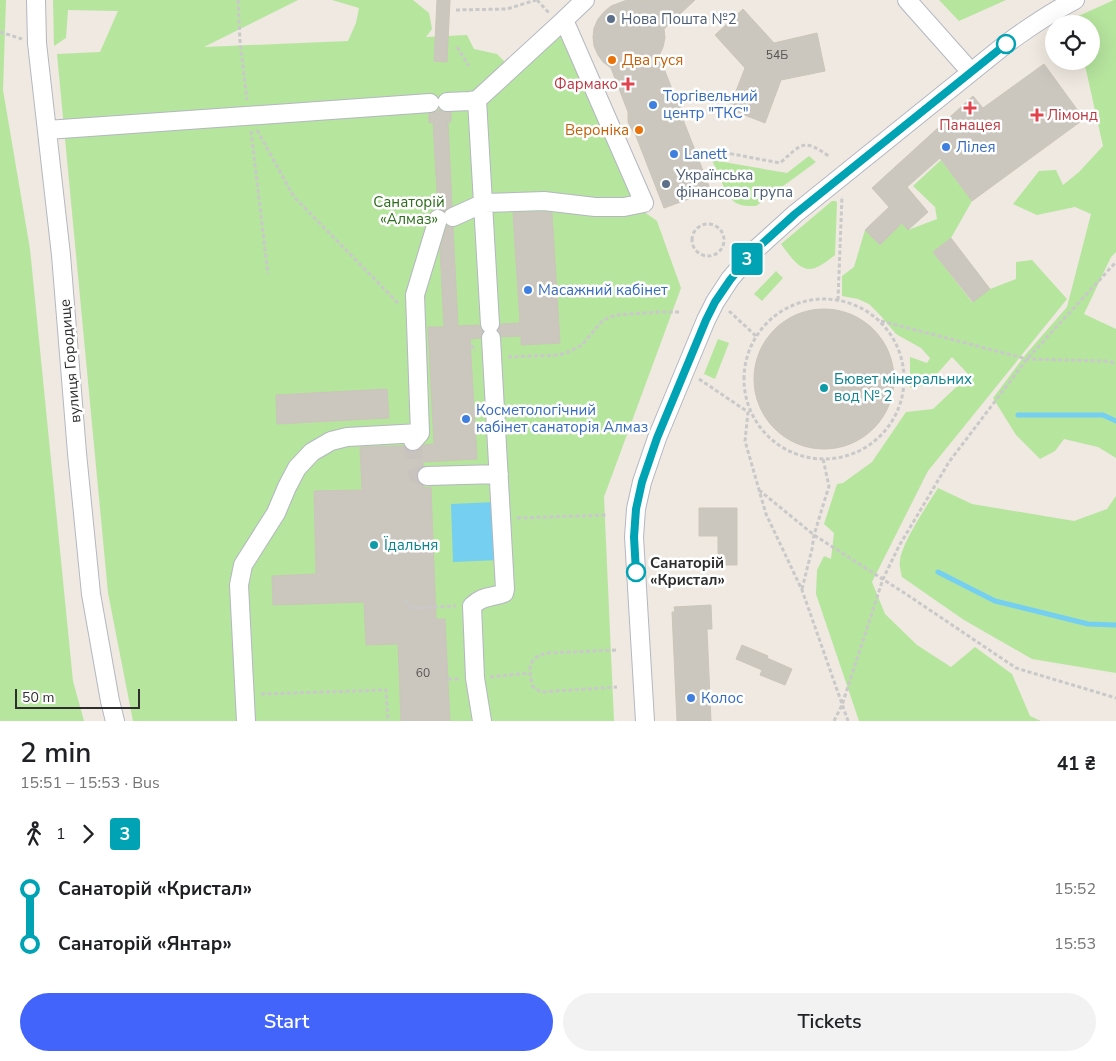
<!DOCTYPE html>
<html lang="en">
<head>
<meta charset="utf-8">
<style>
  :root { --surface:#fff; --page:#f2f2f2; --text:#202124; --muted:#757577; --accent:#4264fb }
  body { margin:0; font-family:"Nunito Sans",sans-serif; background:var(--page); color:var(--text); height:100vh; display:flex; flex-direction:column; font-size:19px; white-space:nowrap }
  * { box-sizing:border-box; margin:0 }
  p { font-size:16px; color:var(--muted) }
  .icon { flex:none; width:28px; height:28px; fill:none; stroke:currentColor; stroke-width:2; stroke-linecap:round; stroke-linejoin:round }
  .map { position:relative; height:721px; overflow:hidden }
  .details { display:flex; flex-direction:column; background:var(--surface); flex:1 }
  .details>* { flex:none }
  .badge { padding:0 10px; border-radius:4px; font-size:18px; line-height:32px }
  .fabs { position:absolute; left:1045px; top:15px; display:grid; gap:10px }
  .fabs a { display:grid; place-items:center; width:55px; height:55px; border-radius:50%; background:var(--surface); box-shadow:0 5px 20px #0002; font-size:25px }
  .scale { position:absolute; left:15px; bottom:12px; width:125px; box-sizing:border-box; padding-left:5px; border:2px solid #2e2e2e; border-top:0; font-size:14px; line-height:18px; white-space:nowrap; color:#2e2e2e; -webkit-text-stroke:4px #fff; paint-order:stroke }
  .map>.badge { position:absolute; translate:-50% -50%; box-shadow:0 0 0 2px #fff }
  .legs { display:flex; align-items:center; gap:8px; height:55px; padding:0 20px; font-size:16px }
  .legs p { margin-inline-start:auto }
  .summary { display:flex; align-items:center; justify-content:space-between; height:85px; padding:0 20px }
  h1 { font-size:28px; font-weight:600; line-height:38px }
  .primary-button { display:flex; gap:10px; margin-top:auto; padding:10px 20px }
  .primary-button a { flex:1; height:58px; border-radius:30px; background:var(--accent); color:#fff; font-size:20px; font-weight:600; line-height:58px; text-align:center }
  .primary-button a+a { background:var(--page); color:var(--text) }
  ul { padding:0 20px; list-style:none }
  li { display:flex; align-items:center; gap:18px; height:55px; font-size:19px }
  li i { display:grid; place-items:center; width:8px; height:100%; margin:0 6px; background:currentColor }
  li i::after { content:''; width:12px; height:12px; margin:-6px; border:4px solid; border-radius:50%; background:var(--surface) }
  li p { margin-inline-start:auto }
  li:first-child i { background:linear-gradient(#0000 50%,currentColor 0) }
  li:last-child i { background:linear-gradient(currentColor 50%,#0000 0) }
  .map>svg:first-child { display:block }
  .green { fill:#b6e59e }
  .water { fill:#75cff0 }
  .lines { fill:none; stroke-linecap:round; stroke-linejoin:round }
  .stream { stroke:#75cff0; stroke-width:5 }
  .building { fill:#cbc7bf; stroke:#cbc5ba }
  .minor-tunnel { stroke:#c8c4bd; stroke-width:18; stroke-dasharray:18 9; stroke-linecap:butt }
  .minor-casing { stroke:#b4b7c1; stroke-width:20 }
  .path { stroke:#c9c9c9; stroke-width:3; stroke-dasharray:4 2.5; stroke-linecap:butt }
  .minor { stroke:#fff; stroke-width:18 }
  .line-1-casing { stroke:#fff; stroke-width:11 }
  .line-1 { stroke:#00a3b4; stroke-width:8 }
  .service-dot { fill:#5c6f8a; stroke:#fff; stroke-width:2 }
  .stop-1-dot { fill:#fff; stroke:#00a3b4; stroke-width:2.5 }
  .food-dot { fill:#e8710a; stroke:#fff; stroke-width:2 }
  .health-dot { fill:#e0444e; stroke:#fff; stroke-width:2 }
  .shop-dot { fill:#3f7fe0; stroke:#fff; stroke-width:2 }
  .culture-dot { fill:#0f9aa8; stroke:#fff; stroke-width:2 }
  .labels { text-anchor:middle; stroke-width:5; stroke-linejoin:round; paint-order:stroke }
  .number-label { font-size:12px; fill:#555452 }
  .service-label { font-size:15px; fill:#4e5e75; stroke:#fff; text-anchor:start }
  .food-label { font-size:15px; fill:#c56008; stroke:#fff; text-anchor:start }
  .health-label { font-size:15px; fill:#be3a42; stroke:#fff; text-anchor:end }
  .shop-label { font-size:15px; fill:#366cbe; stroke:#fff; text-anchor:start }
  .park-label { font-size:15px; fill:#2c6e1b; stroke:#fff }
  .street-label { font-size:15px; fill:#2e2e2e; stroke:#fff }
  .culture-label { font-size:15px; fill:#0d838f; stroke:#fff; text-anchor:start }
  .stop-label { font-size:15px; font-weight:bold; fill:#2e2e2e; stroke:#fff; text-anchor:start }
</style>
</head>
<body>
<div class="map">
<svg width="1116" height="721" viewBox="0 0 1116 721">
  <rect width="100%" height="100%" fill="#efe9e1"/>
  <path class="green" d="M0 0H6L3 90 30 249 73 681 84 721H0Z
    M53 0H298L204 47 348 41 356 23 359 8 332 0H413L429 13 432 29 426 37 467 35 474 49 497 54 517 74 561 36 590 92 643 211 657 221 681 288 604 497 614 721H133L108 593 57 54 100 52 118 11 68 10 66 38 54 46Z
    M939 0H1006L959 21Z
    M1114 0H1116V252L1111 257 1084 314 1116 329V458L1098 447 1064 439 1055 451 1040 459 1016 435 993 398 1026 354 1067 307 1091 214 1075 207 1037 215 1013 204 1039 171 1056 170 1063 185 1079 172 1103 146 1084 61H1091V24H1075L1074 18Z
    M809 156 816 162 756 206C734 207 731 201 722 183 719 175 715 167 712 160L787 173Z
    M941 160 972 201 951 238 933 252 972 302 990 289 1016 279V262L1032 260 1067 299 928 471 872 582 885 614 917 645 951 667 975 647 1012 674 1030 716 1041 721H859L816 594 817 570 824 556 831 559 834 533 824 524 837 484 843 483 872 462 906 412 933 409 969 375 952 357 927 385 910 388V357L927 363 930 358 921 348 896 334 881 316 869 304 858 299 842 296V276L854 267 865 230 874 222 892 211 908 230 937 219 935 207 913 186Z
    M832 201H836L837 203 835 255C829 260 822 265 815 268 800 274 789 254 781 244Z
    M776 271 783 278 762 301 754 294Z
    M718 339 729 343 715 379 704 374Z
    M938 488 972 504 1074 521 1107 509 1116 496V673L1032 659 964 620 902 577C901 572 899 566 900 561 901 544 928 504 938 488Z"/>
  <path class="water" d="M496 502 499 560 453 562 451 504Z"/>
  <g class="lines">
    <path class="stream" d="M1018 415H1103L1116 421
      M938 572 995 601 1088 624 1116 625"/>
  </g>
  <path class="building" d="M437 0H450L447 62 434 61Z
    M627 0H695L664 29 665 38 663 47 659 56 674 94 679 101 682 108V117L711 191 664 208 636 136 631 128 628 122V112L611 68 603 62 598 55 594 46 593 37 594 28 598 19 604 12 611 6Z
    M743 9 774 43 817 33 825 71 781 80 765 123 729 109 745 68 715 35Z
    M1044 64 1084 119 972 201 940 158 907 187 928 212 908 230 902 223 880 245 865 230 889 207 872 188 973 96 983 108Z
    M439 109 443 112H451V122H448L452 206 444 211 438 209 433 122 429 123V114L436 112Z
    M544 212 552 213 560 343 521 345V336L502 337 498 330 501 324 520 323 513 213Z
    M447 226 453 227 458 326 479 325 483 332 480 338 470 339 477 459 423 462V466L417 471 416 477 418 482 424 486V488L431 487 436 619H445L450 721H401L398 644 366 645 364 602 273 605 272 576 316 574 314 491 362 490 360 447 404 446 406 449 411 451H417L424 445 434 444 428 327H444L440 250Z
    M951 238 990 289 973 302 933 252Z
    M754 379a70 70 0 1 1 140 0a70 70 0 1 1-140 0Z
    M387 389 389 418 277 424 276 395Z
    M699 508H737V565H718V536H699Z
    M711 605 712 629H707L711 721H677L672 612H675L674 607Z
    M742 645 768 656 767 658 792 669 785 685 760 675 762 670 736 659Z"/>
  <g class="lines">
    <path class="minor-tunnel" d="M413 441 414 465 418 475 427 476"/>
    <g class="minor-casing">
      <path id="minor" d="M36 0 37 43 61 255 77 453 91 594 110 701 115 721
        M907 0 971 72
        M447 102 470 101 477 100
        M47 130 430 103
        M453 217 484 203 544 201 595 207H624L644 203 564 20 585 0
        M490 324 477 100 564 20
        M413 441 420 433 415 295 438 219
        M427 476 499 474
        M246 721 239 585 243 565 276 513 287 487 297 468 312 452 331 441 347 437 420 433
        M482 721 475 678 472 606C483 595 492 598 504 593L505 589 491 338
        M645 721 634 537 636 509 642 482 657 438 706 320 715 302 730 279 753 252 795 214 1006 44C1028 28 1050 13 1075 0"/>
    </g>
    <path class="path" d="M238 0 240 41 247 100
      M537 0 549 13
      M456 10 507 9 536 0
      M0 32 22 39
      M457 47 469 66
      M257 130 294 197 399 304
      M251 131 268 274
      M711 150 780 163C803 143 803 138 830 157
      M692 240a16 16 0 1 1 32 0a16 16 0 1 1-32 0Z
      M744 379a80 80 0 1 1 160 0a80 80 0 1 1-160 0Z
      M838 300 842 196
      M729 311 756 336
      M881 321 1027 359 1104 361 1116 363
      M471 345 475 351
      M508 357 558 355 566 353 582 345 603 320 616 315 659 312H679
      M699 379 748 412 745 441 766 514 802 590 848 721
      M759 490 814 535 909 596 1016 668 1116 698
      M517 518 608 515
      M802 589 812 549 814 535 829 486 823 459
      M405 600 412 608 456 606
      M616 650 548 653C527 657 528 669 533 687L541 692 617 687
      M490 677 530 673
      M448 679H459
      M261 694 386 690 388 721
      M834 721 842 705 883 579 899 546 949 462 1027 359 1116 262"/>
    <use href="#minor" class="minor"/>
  </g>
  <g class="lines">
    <g class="line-1-casing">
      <path id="line-1" d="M636 572 634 537 636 509 642 482 657 438 706 320 715 302 730 280 753 252 795 214 1006 44"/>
    </g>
    <use href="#line-1" class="line-1"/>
  </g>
  <g class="service-dot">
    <circle cx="611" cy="19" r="5"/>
    <circle cx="666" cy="184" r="5"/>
  </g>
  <g class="stop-1-dot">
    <circle cx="1006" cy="44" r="9"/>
    <circle cx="636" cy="572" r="9"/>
  </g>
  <g class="food-dot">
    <circle cx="612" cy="60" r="5"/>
    <circle cx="639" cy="130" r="5"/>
  </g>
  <g class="health-dot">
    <path d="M625.5 76.5h5v5h5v5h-5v5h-5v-5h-5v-5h5z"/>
    <path d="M967.5 100.5h5v5h5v5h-5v5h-5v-5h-5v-5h5z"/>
    <path d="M1034.5 107.5h5v5h5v5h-5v5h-5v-5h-5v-5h5z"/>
  </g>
  <g class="shop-dot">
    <circle cx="653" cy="105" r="5"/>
    <circle cx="946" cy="147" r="5"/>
    <circle cx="674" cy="154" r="5"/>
    <circle cx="528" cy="290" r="5"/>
    <circle cx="466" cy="419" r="5"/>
    <circle cx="691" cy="698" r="5"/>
  </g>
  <g class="culture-dot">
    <circle cx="824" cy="388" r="5"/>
    <circle cx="374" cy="545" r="5"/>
  </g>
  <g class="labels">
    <g class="number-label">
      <text x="777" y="59">54Б</text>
      <text x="423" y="677">60</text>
    </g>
    <g class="service-label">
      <text x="621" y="24">Нова Пошта №2</text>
      <text x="676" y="180">Українська<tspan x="676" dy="17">фінансова група</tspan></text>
    </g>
    <g class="food-label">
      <text x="622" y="65">Два гуся</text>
      <text x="629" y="135" text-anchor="end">Вероніка</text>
    </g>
    <g class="health-label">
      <text x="618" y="89">Фармако</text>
      <text x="1047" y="120" text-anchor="start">Лімонд</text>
      <text x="970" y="130" text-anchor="middle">Панацея</text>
    </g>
    <g class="shop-label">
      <text x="663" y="101">Торгівельний<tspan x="663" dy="17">центр "ТКС"</tspan></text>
      <text x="956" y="152">Лілея</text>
      <text x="684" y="159">Lanett</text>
      <text x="538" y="295">Масажний кабінет</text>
      <text x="476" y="415">Косметологічний<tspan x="476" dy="17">кабінет санаторія Алмаз</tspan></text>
      <text x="701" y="703">Колос</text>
    </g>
    <g class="park-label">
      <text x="409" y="207">Санаторій<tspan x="409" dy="17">«Алмаз»</tspan></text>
    </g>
    <g class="street-label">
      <text transform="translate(70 361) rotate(-95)" y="5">вулиця Городище</text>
    </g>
    <g class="culture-label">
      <text x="834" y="384">Бювет мінеральних<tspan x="834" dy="17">вод № 2</tspan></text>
      <text x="384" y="550">Їдальня</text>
    </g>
    <g class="stop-label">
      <text x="650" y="568">Санаторій<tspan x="650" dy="17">«Кристал»</tspan></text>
    </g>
  </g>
</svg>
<div class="fabs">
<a><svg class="icon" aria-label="locate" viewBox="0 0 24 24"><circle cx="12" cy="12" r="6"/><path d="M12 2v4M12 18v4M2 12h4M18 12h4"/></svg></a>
</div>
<div class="scale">50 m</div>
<b class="badge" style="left:747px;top:259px;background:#00a3b4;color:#fff">3</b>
</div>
<section class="details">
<div class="summary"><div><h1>2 min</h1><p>15:51 – 15:53 · Bus</p></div><b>41 ₴</b></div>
<div class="legs"><svg class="icon" aria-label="walk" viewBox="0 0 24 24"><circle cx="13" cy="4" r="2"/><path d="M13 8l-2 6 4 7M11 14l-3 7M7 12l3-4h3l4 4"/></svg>1<svg class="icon" aria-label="forward" viewBox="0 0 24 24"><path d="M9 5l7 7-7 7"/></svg><b class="badge" style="background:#00a3b4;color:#fff">3</b></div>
<ul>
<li><i style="color:#00a3b4"></i><b>Санаторій «Кристал»</b><p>15:52</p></li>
<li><i style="color:#00a3b4"></i><b>Санаторій «Янтар»</b><p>15:53</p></li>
</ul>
<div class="primary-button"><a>Start</a><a>Tickets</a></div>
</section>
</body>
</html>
